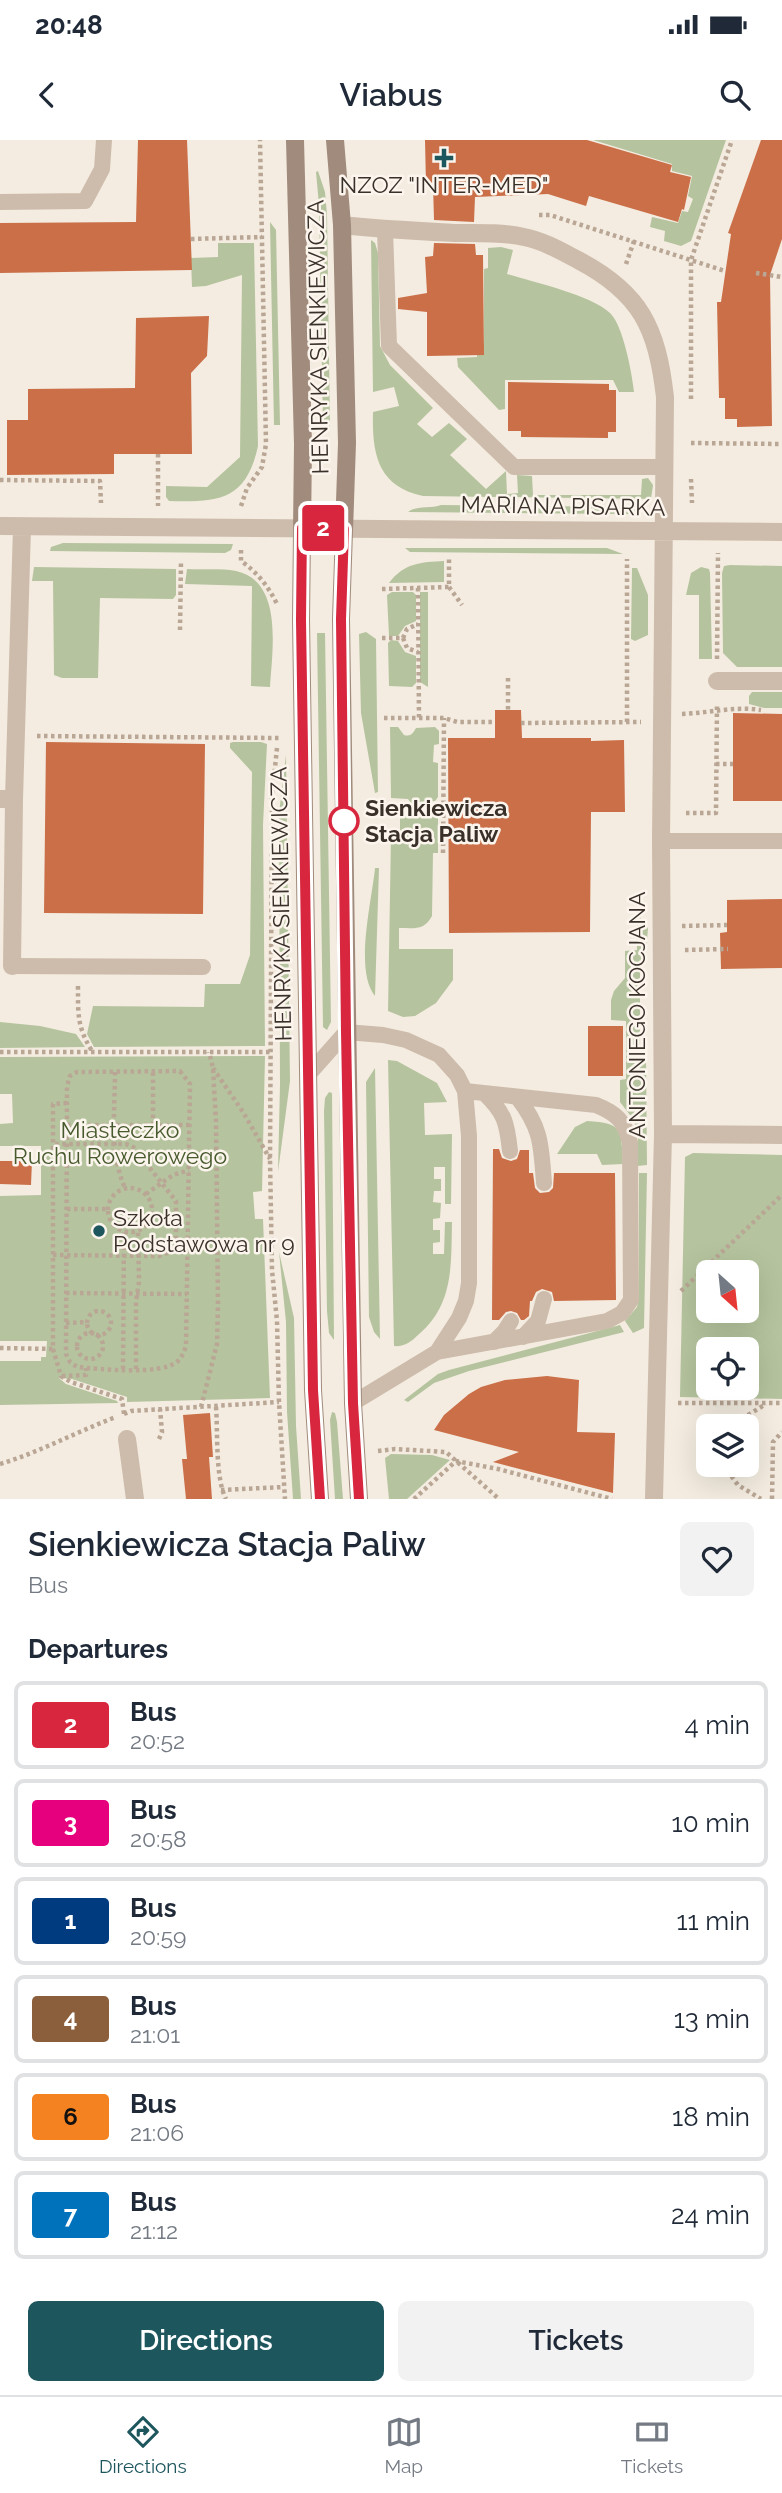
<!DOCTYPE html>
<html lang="en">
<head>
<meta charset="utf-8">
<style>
  :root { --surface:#fff; --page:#f2f2f3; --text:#1f2937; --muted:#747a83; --line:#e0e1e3; --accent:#1e565e }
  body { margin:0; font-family:Raleway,sans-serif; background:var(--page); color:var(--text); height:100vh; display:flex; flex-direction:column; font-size:26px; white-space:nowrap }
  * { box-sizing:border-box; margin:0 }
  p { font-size:23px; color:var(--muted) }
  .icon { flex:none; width:38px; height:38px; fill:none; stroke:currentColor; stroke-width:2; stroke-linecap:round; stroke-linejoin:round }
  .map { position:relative; height:1359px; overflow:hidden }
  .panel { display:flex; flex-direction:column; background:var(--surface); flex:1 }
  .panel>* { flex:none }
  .badge { padding:0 14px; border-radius:5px; font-size:24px; line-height:46px }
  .needle { width:46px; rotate:153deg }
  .fabs { position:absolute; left:696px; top:1120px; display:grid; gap:14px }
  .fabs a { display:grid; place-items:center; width:63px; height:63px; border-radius:10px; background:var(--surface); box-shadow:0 7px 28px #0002; font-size:35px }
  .map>.badge { position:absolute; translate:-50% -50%; box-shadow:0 0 0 4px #fff }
  h2 { padding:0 28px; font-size:26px; line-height:63px }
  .round { display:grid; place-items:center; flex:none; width:74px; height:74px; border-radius:10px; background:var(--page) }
  .headline { display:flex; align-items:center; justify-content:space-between; height:119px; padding:0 28px }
  h1 { font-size:33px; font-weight:600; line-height:52px }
  .action { display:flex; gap:14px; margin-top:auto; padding:14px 28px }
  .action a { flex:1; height:80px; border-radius:10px; background:var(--accent); color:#fff; font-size:28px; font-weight:600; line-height:80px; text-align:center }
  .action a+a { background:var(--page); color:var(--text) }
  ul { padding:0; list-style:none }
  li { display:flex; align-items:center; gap:21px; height:88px; margin:0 14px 10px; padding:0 14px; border:4px solid var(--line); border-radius:10px }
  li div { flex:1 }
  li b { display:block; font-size:26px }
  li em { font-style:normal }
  li .badge { min-width:77px; font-weight:700; text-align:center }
  .status { display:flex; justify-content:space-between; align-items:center; height:49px; padding:0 35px; background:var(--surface); direction:ltr }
  .status svg { height:19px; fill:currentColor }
  header { display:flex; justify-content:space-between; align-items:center; height:91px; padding:0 28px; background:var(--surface); font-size:32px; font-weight:600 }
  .tabs { display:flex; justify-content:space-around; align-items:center; height:98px; border-top:2px solid var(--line); background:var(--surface); font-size:19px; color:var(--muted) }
  .tabs a { display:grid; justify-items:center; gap:4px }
  .tabs .active { color:var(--accent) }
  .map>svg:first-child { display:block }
  .green { fill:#b5c49e; fill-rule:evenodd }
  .building { fill:#ca6f48 }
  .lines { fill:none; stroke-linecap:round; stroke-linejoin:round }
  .path { stroke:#b9a695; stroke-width:4.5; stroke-dasharray:3.5 3.5; stroke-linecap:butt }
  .lane { stroke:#cdbcab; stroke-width:16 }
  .street { stroke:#cdbcab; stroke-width:18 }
  .secondary { stroke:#a18b7c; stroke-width:18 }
  .line-casing { stroke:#fff; stroke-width:16 }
  .line { stroke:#d7263d; stroke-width:10 }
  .poi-dot { fill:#1e565e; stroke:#fbf5ed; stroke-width:2.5 }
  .stop-dot { fill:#fff; stroke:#d7263d; stroke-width:3.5 }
  .labels { text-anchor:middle; stroke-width:5; stroke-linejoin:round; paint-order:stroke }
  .poi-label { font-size:23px; fill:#3a302a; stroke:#fbf5ed }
  .street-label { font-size:23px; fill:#3a302a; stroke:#fbf5ed }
  .stop-label { font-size:23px; font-weight:bold; fill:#3a302a; stroke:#fbf5ed; text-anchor:start }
  .park-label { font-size:23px; fill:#475a2d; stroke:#fbf5ed }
</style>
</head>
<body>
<div class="status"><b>20:48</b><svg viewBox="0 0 49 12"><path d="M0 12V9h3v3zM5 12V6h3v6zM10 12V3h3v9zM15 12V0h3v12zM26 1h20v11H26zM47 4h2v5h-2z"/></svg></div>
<header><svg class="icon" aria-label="back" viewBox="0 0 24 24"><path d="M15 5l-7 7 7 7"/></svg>Viabus<svg class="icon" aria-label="search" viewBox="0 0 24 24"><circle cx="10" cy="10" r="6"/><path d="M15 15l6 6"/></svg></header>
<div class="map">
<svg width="782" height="1359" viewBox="0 0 782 1359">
  <rect width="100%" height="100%" fill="#f4ece0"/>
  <path class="green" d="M593 0H726L691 101 681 106 664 101 665 91 650 87 652 77 678 83 682 71 688 72 693 59 688 56 692 36 672 31V24Z
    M318 31 325 52 327 75 330 287 323 286 319 65 316 32Z
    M270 82 276 90 280 285H274Z
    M371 100 375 103 378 113 380 206 390 225 433 268 417 284 432 297 449 283 467 299 450 315 486 349 506 331 507 354 518 353 517 335 532 336 533 355H641L642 339 648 338 653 345 651 359 423 356C377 346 372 313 373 272L399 266 394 247 373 252Z
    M218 103H254L258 306C246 361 218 362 169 361L166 357V346L207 347 240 317 242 135 206 146 192 147 191 118 218 117Z
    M501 107 513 110 507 134C533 142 591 155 610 173 623 185 632 233 634 252H619L613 240H505V269L499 270 458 227 457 218 477 217V204L484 203V129L488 128V108Z
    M441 365 644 367 629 374 408 372C417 365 431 369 441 365Z
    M63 403 233 404 231 410 225 413 50 411 51 407Z
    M405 408H607L623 414 410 412Z
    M444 421V442L389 443C404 423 421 422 444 421Z
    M730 425 782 426V527H737L723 513 722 433 724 426Z
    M34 427 176 429V455L173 459 100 458 98 538H62L54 535 53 441H32Z
    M701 427 709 429 710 433 712 519H699V455H686L691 433Z
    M632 428H637L648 455V495L635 501 631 499Z
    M187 429C203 430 221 428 236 431 284 441 272 512 270 547L251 546 252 446 185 444Z
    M392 452H413L416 455V481L405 486 398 496H389L387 455Z
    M420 452H428V547L420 542Z
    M366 492 376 499 378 652 375 653 361 573 359 494Z
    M317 493H325L331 882 327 890 323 887Z
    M391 500 398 501 405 512 416 516V543L412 547 389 546 388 503Z
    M752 552H782V568H764L749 564V556Z
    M390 587H398L404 595C411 597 413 593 416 588L435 587 439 591V604L434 605 433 622 438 623V657L435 661 411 663 408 659 391 658Z
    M233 602H261L267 604 263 685 265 906 94 907 87 894 93 866 204 867 205 844H240L250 815 252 632 230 608V603Z
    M286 615 290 941 278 1032 280 944 279 674Z
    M411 672H438V713H433L432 776C424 791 414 788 399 788V809H453V840L436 863 415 876 403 877 388 871 391 696 400 695V676H410Z
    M375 728H379L375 856C354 830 372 761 375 728Z
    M637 773 648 788 646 813 640 822V915L646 919 647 1025 637 1026 638 992 633 979 620 962V940L626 939V881L611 880V860L614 851 625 838V811L637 810Z
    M0 882 40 886 76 894 85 907 0 908Z
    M265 916 262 1051 253 1052 255 1079H263L270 1258 127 1262V1257L72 1239 59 1238 66 1244 117 1261 118 1263 0 1265V1221H41V1217H46L47 1201H0V1056L41 1055V1006H0V984L13 983 12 954H0V917Z
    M388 920 397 921 437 943 447 962 424 963 425 995 452 994 451 1064H445V1027H434V1039H441V1051H434L433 1062 441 1063 440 1078 433 1079V1090H440V1102L433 1103V1114H444L445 1082H452C451 1125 454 1165 418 1195 411 1202 404 1207 394 1206Z
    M375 928 380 1199 374 1192 369 1177 366 942Z
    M329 952 332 953 334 1200 329 1193 327 1171 324 971 325 958Z
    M587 981C624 983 621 990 623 1024L602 1025 597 1014H557L575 987Z
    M693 1013 782 1015V1259L680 1257 685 1017ZM747 1132V1171H709V1132ZM709 1209H747V1248H709Z
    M639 1033H647L644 1188 633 1193 625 1181 637 1167 639 1157Z
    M279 1112 294 1178 296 1286 301 1359H293L287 1272 286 1182Z
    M620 1185 624 1192 469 1231 434 1243 408 1262 404 1260 438 1234 449 1230Z
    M332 1272 335 1273 337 1282 343 1359H335L330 1280Z
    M391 1314 432 1315 450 1320 407 1359H389L385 1318Z"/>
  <path class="building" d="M138 0H187L192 130 0 133V83L136 82Z
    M425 0H587L672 25 670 32 691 37 684 70 682 69 678 82 589 56 586 66 548 54 475 57 474 82 434 80 433 45H426Z
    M761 0H782V99L770 135 772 286 737 287V279H725V258H719L717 162H721L731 94 728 93Z
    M434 103 475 104 476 115H483L484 215 427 216V172L398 169V158L427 153 425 117 433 116Z
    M209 176 207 216 191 233 192 314H114V334L7 335V280H28V249L135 248 136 178Z
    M508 242 609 244V250H616V292H608V298L521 297V291H508Z
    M495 570H521L522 598H591V601L624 600 625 672H591L590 792 449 793 448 598H495Z
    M733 573 782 574V661H733Z
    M46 602 205 604 203 774 44 773Z
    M782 759V828L721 829 720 793 727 792V760Z
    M588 886H623V936H588Z
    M493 1009H499L502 1018 511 1021 517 1019 520 1010H529V1033H533L535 1048 540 1053 549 1052 553 1048 554 1033H615L616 1160 554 1161 552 1152 542 1149 536 1152 532 1161H530L529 1176 524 1180H521L517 1173 511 1171 506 1172 499 1180H492Z
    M0 1021H32L31 1045 0 1044Z
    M547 1236 579 1240 577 1292 615 1293 613 1353 493 1322 519 1312 434 1290 444 1275 469 1254 481 1247 505 1240Z
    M210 1273 213 1317H209L212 1359H186L182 1319H187L183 1275Z"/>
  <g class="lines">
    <path class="path" d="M539 75H550L725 131
      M191 99 262 97
      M626 124 634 101
      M756 133 782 137
      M691 259V120L732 0
      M691 303 782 304
      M158 314V366
      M691 339 692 363
      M0 340 100 341 101 363
      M241 366 247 348 262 327 266 304 260 0
      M241 410V421C257 432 268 446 277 464
      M449 447 462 465
      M418 448 419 578
      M382 449 449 447V417
      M180 490 181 421
      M382 498H403L407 508 418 512
      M403 498 407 489 418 484
      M717 519 718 413
      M508 538V570
      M682 574C709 573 734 566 761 570
      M384 578H444L457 582H495
      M627 582V419
      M521 583 641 582
      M37 596 279 598
      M277 608 272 656 270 1020 272 1130 277 1181 279 1262 285 1359
      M716 624H733
      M384 666H442
      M686 673H716L717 563
      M443 713 444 578
      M682 786 727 785
      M685 810 728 809
      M78 846C78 874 77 887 92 911
      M0 912H272
      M213 928 243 972 270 1019
      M180 931 190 944 186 1206C184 1212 182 1217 178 1221 161 1236 100 1229 77 1227L70 1222 66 1214 67 946 70 936 77 932Z
      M115 932C115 971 109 1012 125 1048
      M67 963 53 964V1209L61 1236 71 1242 122 1259 124 1274
      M67 985H190
      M153 985V931
      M108 1070a22 22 0 1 1 44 0a22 22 0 1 1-44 0Z
      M146 1054 173 1035 189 1030
      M67 1069H107
      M53 1115 159 1116 172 1111 176 1105V1061L133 1007 126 1004H54
      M681 1151 782 1055
      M66 1153 187 1154
      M87 1183a12 12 0 1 1 24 0a12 12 0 1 1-24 0Z
      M66 1183 87 1182
      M77 1206a13 13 0 1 1 26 0a13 13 0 1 1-26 0Z
      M0 1208 53 1209
      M123 1229 124 1092
      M136 1229V1161L139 1142 138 1091
      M62 1236 86 1235V1228
      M678 1263H782
      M201 1267 217 1204 218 1164 216 982 213 928 209 912
      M216 1267C218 1292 215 1338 226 1359
      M124 1274 131 1271 279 1262
      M730 1286 766 1264
      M159 1299 162 1292 160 1269
      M378 1311 395 1309 446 1312 499 1359
      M0 1324C40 1312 76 1292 116 1277
      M723 1325 738 1345 761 1359
      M221 1350 284 1347
      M414 1359 456 1321 498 1329 612 1359
      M772 1359 773 1302 782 1292"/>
    <path class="lane" d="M0 62 85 61 102 29 104 0
      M385 90 389 206 514 327H665
      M661 701H782
      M12 826 203 827
      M308 935 346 892 383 895 406 900 439 915 457 935 465 951 469 996V1143L466 1161 459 1178 437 1212 353 1263
      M484 953C505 973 507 983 510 1011
      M518 958C542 989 541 1006 544 1043
      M523 1197 538 1181 544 1159
      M494 1202 504 1192 511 1181
      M437 1212 607 1181 622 1173 631 1160 630 1003C625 981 616 973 596 965L465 951"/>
    <path class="street" d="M342 85C379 89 417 91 454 93 477 93 502 92 524 97 544 101 561 111 578 120 641 153 657 188 665 257L661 701 663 994 654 1359
      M0 386 782 392
      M717 541H782
      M0 659H14L22 387
      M12 826 14 659
      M663 994 782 995
      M127 1299 135 1359"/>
    <path class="secondary" d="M295 0 303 304 301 480 313 1250 320 1359
      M335 0 342 85 347 303 341 479 353 1263 359 1359"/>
  </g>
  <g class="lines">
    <g class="line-casing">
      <path id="line" d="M320 1359 313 1250 301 480 302 388 344 389 341 479 346 892 353 1263 359 1359"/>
    </g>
    <use href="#line" class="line"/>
  </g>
  <g class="poi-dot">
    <path d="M440.5 7.5h7v7h7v7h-7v7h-7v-7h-7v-7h7z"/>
    <circle cx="99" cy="1091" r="7"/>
  </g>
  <circle class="stop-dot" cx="344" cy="681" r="14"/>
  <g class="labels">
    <g class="poi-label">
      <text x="444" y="53">NZOZ "INTER-MED"</text>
      <text x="113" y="1086" text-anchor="start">Szkoła<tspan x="113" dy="26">Podstawowa nr 9</tspan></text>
    </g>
    <g class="street-label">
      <text transform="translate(318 197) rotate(-91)" y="8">HENRYKA SIENKIEWICZA</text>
      <text transform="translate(563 366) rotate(1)" y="8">MARIANA PISARKA</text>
      <text transform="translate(281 764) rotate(-91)" y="8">HENRYKA SIENKIEWICZA</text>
      <text transform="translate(637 875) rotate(-90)" y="8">ANTONIEGO KOCJANA</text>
    </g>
    <g class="stop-label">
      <text x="365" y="676">Sienkiewicza<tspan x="365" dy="26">Stacja Paliw</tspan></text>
    </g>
    <g class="park-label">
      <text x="120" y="998">Miasteczko<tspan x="120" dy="26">Ruchu Rowerowego</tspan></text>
    </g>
  </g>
</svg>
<div class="fabs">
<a><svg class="needle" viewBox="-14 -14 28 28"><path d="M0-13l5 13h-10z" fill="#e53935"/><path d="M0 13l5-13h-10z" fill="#747a83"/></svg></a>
<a><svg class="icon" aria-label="locate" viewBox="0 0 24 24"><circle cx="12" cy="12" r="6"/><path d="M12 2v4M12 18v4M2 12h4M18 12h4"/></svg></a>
<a><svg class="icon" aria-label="layers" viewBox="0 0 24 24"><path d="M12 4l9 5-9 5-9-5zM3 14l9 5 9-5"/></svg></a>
</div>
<b class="badge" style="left:323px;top:388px;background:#d7263d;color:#fff">2</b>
</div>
<section class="panel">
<div class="headline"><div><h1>Sienkiewicza Stacja Paliw</h1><p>Bus</p></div><a class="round"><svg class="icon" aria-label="heart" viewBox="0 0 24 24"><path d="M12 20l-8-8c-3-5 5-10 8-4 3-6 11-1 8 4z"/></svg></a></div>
<h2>Departures</h2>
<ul>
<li><span class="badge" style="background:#d7263d;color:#fff">2</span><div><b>Bus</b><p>20:52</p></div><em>4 min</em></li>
<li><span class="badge" style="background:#e6007e;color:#fff">3</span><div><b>Bus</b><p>20:58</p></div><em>10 min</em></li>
<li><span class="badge" style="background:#003b80;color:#fff">1</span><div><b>Bus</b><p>20:59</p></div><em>11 min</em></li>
<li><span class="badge" style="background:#8b5e3c;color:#fff">4</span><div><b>Bus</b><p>21:01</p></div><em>13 min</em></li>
<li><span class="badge" style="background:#f58220;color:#111">6</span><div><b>Bus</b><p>21:06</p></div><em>18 min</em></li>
<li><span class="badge" style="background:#0072bc;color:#fff">7</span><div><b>Bus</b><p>21:12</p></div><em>24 min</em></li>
</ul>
<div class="action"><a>Directions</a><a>Tickets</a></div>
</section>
<nav class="tabs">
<a class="active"><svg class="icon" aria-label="directions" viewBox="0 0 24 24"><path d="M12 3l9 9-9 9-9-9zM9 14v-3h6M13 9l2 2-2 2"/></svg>Directions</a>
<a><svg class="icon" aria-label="map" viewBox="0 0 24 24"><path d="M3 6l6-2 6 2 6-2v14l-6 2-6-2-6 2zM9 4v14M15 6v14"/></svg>Map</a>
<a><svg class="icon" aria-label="tickets" viewBox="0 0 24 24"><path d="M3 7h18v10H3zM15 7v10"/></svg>Tickets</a>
</nav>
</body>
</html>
